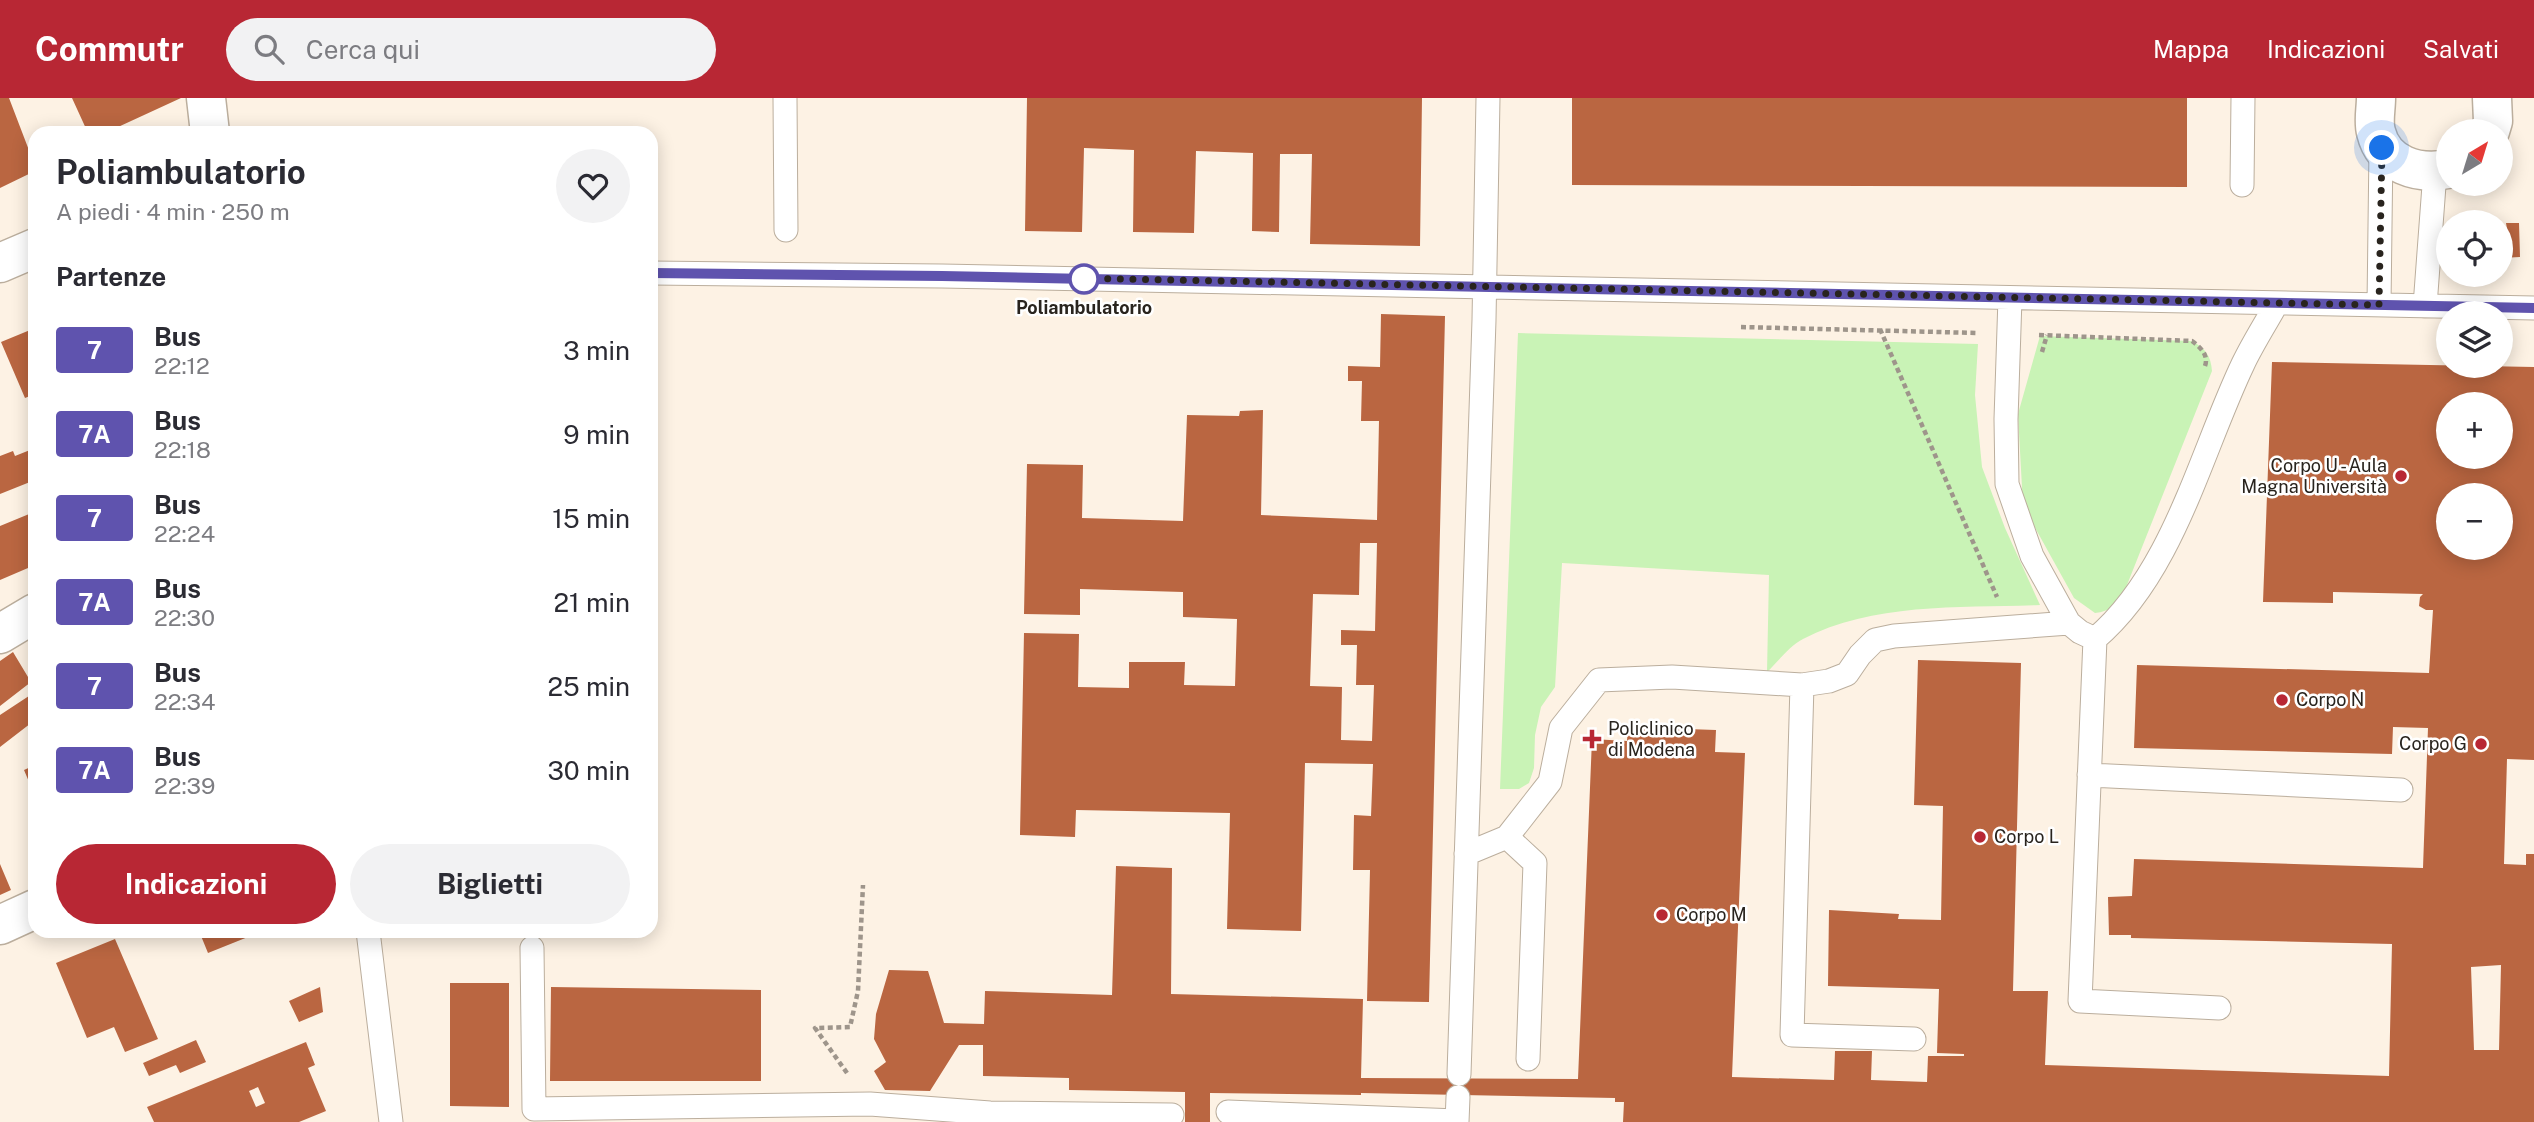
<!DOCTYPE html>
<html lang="it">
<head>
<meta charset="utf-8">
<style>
  :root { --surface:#fff; --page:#f2f2f3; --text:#2b2b33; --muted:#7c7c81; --accent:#b82734 }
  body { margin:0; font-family:"Public Sans",sans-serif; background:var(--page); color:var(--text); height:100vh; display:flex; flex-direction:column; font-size:26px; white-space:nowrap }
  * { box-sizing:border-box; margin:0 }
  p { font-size:23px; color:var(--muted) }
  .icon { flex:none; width:38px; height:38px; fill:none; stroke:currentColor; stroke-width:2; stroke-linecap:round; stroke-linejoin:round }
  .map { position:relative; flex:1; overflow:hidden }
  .details { position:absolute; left:28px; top:28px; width:630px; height:812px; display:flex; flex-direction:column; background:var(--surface); border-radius:21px; box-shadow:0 4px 18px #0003 }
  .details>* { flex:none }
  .badge { padding:0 14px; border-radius:5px; font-size:24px; line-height:46px }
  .needle { width:46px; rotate:38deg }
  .tools { position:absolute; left:2436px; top:21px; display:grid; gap:14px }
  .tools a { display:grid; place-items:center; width:77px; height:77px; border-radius:50%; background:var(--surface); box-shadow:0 4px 18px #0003; font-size:35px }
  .you { position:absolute; width:35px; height:35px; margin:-18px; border:5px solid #fff; border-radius:50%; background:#1a73e8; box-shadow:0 0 0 10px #1a73e833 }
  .map>.badge { position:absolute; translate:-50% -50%; box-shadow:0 0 0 4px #fff }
  h2 { padding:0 28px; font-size:26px; line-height:63px }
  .round { display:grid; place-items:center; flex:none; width:74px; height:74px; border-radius:37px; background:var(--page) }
  .headline { display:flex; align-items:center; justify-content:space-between; height:119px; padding:0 28px }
  h1 { font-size:33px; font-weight:700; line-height:52px }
  .action { display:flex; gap:14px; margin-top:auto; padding:14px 28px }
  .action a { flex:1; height:80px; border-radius:42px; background:var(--accent); color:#fff; font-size:28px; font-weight:700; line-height:80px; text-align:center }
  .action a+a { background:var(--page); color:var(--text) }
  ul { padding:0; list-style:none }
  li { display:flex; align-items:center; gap:21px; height:84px; padding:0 28px }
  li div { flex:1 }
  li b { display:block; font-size:26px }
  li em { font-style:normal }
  li .badge { min-width:77px; font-weight:700; text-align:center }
  header { display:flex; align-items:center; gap:42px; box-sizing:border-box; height:98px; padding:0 35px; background:var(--accent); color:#fff }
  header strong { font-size:33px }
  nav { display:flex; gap:38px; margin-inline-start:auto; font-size:24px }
  .search { width:490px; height:63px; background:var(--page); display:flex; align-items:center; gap:18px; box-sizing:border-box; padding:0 24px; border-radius:38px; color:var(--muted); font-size:26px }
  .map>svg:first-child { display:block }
  .green { fill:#c9f3b6 }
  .building { fill:#ba6641; fill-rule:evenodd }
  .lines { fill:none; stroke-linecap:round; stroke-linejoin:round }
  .lane-casing { stroke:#bbae9d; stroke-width:25 }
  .street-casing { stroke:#bbae9d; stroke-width:41 }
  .path { stroke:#9e958b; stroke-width:4.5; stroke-dasharray:5 3.5; stroke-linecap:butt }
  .lane { stroke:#fff; stroke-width:23 }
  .street { stroke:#fff; stroke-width:38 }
  .line-casing { stroke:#fff; stroke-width:16 }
  .line { stroke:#5f53ae; stroke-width:10 }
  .walk { stroke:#29241e; stroke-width:7; stroke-dasharray:0 12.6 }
  .stop-dot { fill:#fff; stroke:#5f53ae; stroke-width:3.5 }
  .poi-dot { fill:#b82734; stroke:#fff; stroke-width:2.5 }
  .labels { text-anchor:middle; stroke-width:5; stroke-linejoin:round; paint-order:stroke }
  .stop-label { font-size:18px; font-weight:bold; fill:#29241e; stroke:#fff }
  .poi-label { font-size:18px; fill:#29241e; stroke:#fff; text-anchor:start }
</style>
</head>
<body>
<header>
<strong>Commutr</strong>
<div class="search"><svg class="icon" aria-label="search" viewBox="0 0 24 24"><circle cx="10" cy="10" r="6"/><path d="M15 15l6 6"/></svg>Cerca qui</div>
<nav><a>Mappa</a><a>Indicazioni</a><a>Salvati</a></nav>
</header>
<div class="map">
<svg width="2534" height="1024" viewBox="0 0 2534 1024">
  <rect width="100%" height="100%" fill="#fdf2e4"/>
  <path class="green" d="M1518 235 1978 246 1975 297 1982 369 2005 430 2040 507C1962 510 1874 504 1803 541 1789 548 1778 564 1767 574L1769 477 1562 465 1555 589 1541 609 1535 637 1534 670 1529 685 1519 691H1500Z
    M2040 238 2191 243C2205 249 2211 258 2212 273L2125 492C2118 505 2110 514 2095 515L2074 500 2023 408 2018 316Z"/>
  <path class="building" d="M0 0H9L35 68V73L0 90Z
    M72 0H181L105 35H88Z
    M1027 0H1422L1420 148 1310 146 1312 56H1280L1279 134 1252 133 1253 55 1196 53 1194 135 1133 134 1134 52 1084 50 1082 134 1025 133Z
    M1572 0H2187V89L1572 87Z
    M2506 125H2519L2520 159 2501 160V131H2507Z
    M1381 216 1445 218 1429 904 1367 903 1370 772H1353L1354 717 1371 718 1373 666 1305 665 1301 833 1227 831 1230 715 1076 712 1075 739 1020 737 1024 535 1079 536 1078 589 1129 590V564H1185L1184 587 1235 588 1237 521 1183 519V494L1080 491V517L1024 516 1027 366 1083 367 1082 420 1183 423 1187 317 1239 318 1240 313 1263 312 1261 417 1377 422 1379 323H1361L1362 283H1348V268L1380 269ZM1360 445H1377L1375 533 1341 532V547H1357L1356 587H1374L1372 643 1341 642 1342 589 1310 588 1313 496 1359 497Z
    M35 230V296L25 300 1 244Z
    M2272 264 2534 269V662L2507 661 2504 766 2526 767V756H2534V1024H1623L1624 1004H1615V1000L1361 995V997L1210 995V1024H1185V994L1069 992V980L983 978V947H959L930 993 885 992 874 973 886 964 874 941 876 916 889 872 928 873 944 925 984 926 985 893 1112 897 1116 768 1172 770 1171 896 1363 901 1361 980 1578 981 1592 641 1627 643 1628 629 1716 632 1715 654 1745 655 1732 979 1834 982 1835 953H1872L1871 982 1927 984 1928 958H1964V956L1937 955 1939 891 1828 888 1829 812 1899 816 1898 821 1941 822 1943 708 1914 707 1918 562 2021 565 2013 893H2048L2045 967 2389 978 2392 846 2131 840V837H2109L2108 799 2132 798 2134 761 2423 770 2428 630 2393 629 2392 656 2134 650 2137 567 2429 575 2433 512H2426L2419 508 2420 499 2423 496 2333 494V505L2263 504ZM2448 306H2501V359H2448ZM2448 397H2501V450H2448ZM2501 867 2499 952H2474L2471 869Z
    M35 350V382L0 396V358L13 353 15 358Z
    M34 414 35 467 0 482V428Z
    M13 554 31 584 0 608V563Z
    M35 594V622L0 649V617Z
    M35 667V698L24 672Z
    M0 766 11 792 0 797Z
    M199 833H263L208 855Z
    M115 841 158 941 125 954 114 929 87 940 56 865Z
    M450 885H509V1009L450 1008Z
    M320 889 323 914 299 924 289 903Z
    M551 889 761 892V983H550Z
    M196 942 206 964 180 975 176 967 149 978 143 965Z
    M306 944 315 967 308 970 326 1013 299 1024H154L147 1009ZM258 989 265 1005 256 1009 249 993Z"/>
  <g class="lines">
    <g class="lane-casing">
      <path id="lane" d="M785 0 786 132
        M2242 87 2243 0
        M651 175 942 178 2534 210
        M2010 200 2006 321 2007 386 2032 458 2069 525
        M2379 207 2381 50
        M2425 208 2435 74
        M2095 541 2080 903 2219 910
        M1802 587 1792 937 1914 941
        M2089 677 2401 692
        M1507 739 1535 765 1528 961
        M1466 756 1507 739 1550 684 1561 630 1599 582 1672 579 1802 587 1829 583 1847 576 1860 557 1875 542 1894 538 2069 525 2080 534 2095 541C2173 475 2200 356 2243 266 2253 245 2266 225 2277 205
        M368 833 391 1024
        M532 850 534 1011 870 1006 990 1015 1172 1017
        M1459 976 1484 222 1488 0
        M1228 1014 1457 1023
        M1457 1024 1458 999"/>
    </g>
    <g class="street-casing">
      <path id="street" d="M206 0 210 35
        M2376 0C2376 11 2373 24 2376 34 2384 67 2418 77 2448 71
        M2490 33 2493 23 2492 0
        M0 165 35 150
        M0 536 35 515
        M0 827 35 811"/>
    </g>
    <path class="path" d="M1741 229 1978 235
      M1880 231 1997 499
      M2039 237 2192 243C2200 249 2209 257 2205 268
      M2042 254 2047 237
      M847 975 815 930 850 929 858 893 863 787"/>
    <use href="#lane" class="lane"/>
    <use href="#street" class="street"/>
  </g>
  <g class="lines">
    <g class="line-casing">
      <path id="line" d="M651 175 942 178 2534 210"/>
    </g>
    <use href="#line" class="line"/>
    <path class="walk" d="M1084 181 1077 180 2379 207 2382 50"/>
  </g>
  <circle class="stop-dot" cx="1084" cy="181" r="14"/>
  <g class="poi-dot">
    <circle cx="2401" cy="378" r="7"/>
    <circle cx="2282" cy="602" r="7"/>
    <path d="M1588.5 630.5h7v7h7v7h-7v7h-7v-7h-7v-7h7z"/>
    <circle cx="2481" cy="646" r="7"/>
    <circle cx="1980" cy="739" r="7"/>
    <circle cx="1662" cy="817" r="7"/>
  </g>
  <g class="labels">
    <g class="stop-label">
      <text x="1084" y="216">Poliambulatorio</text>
    </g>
    <g class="poi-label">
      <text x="2387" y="374" text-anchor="end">Corpo U - Aula<tspan x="2387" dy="21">Magna Università</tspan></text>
      <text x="2296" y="608">Corpo N</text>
      <text x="1608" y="637">Policlinico<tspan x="1608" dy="21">di Modena</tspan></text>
      <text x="2467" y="652" text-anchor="end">Corpo G</text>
      <text x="1994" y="745">Corpo L</text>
      <text x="1676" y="823">Corpo M</text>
    </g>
  </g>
</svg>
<div class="tools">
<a><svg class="needle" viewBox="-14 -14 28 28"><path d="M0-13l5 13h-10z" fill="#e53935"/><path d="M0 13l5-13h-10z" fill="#7c7c81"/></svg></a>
<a><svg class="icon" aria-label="locate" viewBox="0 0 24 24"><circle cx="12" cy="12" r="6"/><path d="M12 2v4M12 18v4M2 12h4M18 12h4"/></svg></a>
<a><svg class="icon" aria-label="layers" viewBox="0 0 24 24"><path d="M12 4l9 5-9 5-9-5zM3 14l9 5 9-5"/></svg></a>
<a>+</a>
<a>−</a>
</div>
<div class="you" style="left:2382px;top:50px"></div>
<section class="details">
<div class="headline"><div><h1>Poliambulatorio</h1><p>A piedi · 4 min · 250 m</p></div><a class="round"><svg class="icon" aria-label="heart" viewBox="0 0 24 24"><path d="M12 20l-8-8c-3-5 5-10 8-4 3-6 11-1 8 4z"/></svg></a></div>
<h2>Partenze</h2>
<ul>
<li><span class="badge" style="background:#5f53ae;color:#fff">7</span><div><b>Bus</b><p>22:12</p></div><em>3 min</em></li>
<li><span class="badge" style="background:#5f53ae;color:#fff">7A</span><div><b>Bus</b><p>22:18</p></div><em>9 min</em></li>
<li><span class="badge" style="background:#5f53ae;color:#fff">7</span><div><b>Bus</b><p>22:24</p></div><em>15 min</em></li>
<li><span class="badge" style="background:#5f53ae;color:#fff">7A</span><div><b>Bus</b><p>22:30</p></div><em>21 min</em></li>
<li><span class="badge" style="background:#5f53ae;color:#fff">7</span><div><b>Bus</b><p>22:34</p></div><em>25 min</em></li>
<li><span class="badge" style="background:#5f53ae;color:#fff">7A</span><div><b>Bus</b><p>22:39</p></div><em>30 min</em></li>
</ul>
<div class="action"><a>Indicazioni</a><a>Biglietti</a></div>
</section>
</div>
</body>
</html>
